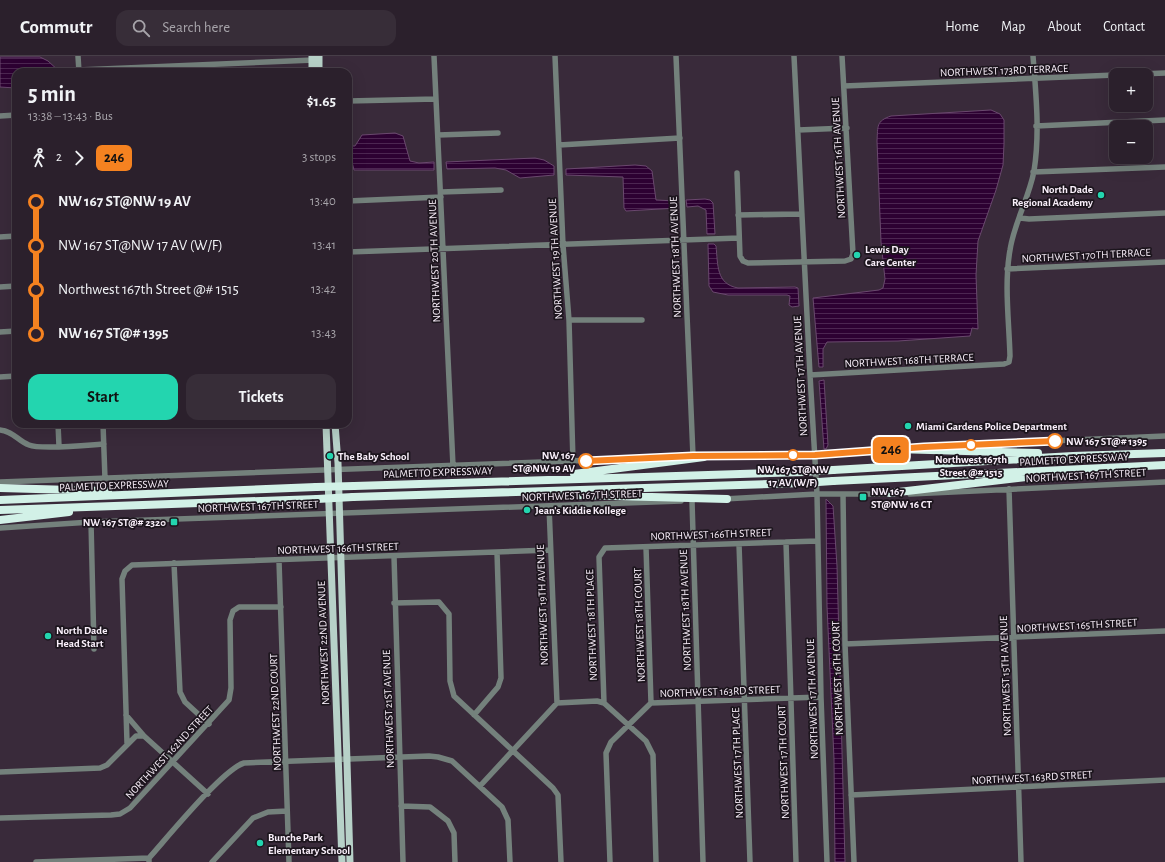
<!DOCTYPE html>
<html lang="en">
<head>
<meta charset="utf-8">
<style>
  :root { --surface:#2b202c; --page:#372d38; --text:#f1f3f6; --muted:#a6a3a9; --line:#473e48; --accent:#23d5af }
  body { margin:0; font-family:"Alegreya Sans",sans-serif; background:var(--page); color:var(--text); height:100vh; display:flex; flex-direction:column; font-size:15px; white-space:nowrap }
  * { box-sizing:border-box; margin:0 }
  p { font-size:13px; color:var(--muted) }
  .icon { flex:none; width:22px; height:22px; fill:none; stroke:currentColor; stroke-width:2; stroke-linecap:round; stroke-linejoin:round }
  .map { position:relative; flex:1; overflow:hidden }
  .sheet { position:absolute; left:12px; top:12px; width:340px; height:360px; display:flex; flex-direction:column; background:var(--surface); border-radius:12px; box-shadow:0 4px 16px #0002,0 0 0 1px var(--line) }
  .sheet>* { flex:none }
  .badge { padding:0 8px; border-radius:6px; font-size:14px; line-height:26px }
  .tools { position:absolute; left:1109px; top:12px; display:grid; gap:8px }
  .tools a { display:grid; place-items:center; width:44px; height:44px; border-radius:8px; background:var(--surface); box-shadow:0 4px 16px #0002,0 0 0 1px var(--line); font-size:20px }
  .map>.badge { position:absolute; translate:-50% -50%; box-shadow:0 0 0 2px #fff }
  .legs { display:flex; align-items:center; gap:6px; height:44px; padding:0 16px; font-size:13px }
  .legs p { margin-inline-start:auto }
  .headline { display:flex; align-items:center; justify-content:space-between; height:68px; padding:0 16px }
  h1 { font-size:22px; font-weight:700; line-height:30px }
  .primary-button { display:flex; gap:8px; margin-top:auto; padding:8px 16px }
  .primary-button a { flex:1; height:46px; border-radius:12px; background:var(--accent); color:#111; font-size:16px; font-weight:700; line-height:46px; text-align:center }
  .primary-button a+a { background:var(--page); color:var(--text) }
  ul { padding:0 16px; list-style:none }
  li { display:flex; align-items:center; gap:14px; height:44px; font-size:15px }
  li i { display:grid; place-items:center; width:6px; height:100%; margin:0 5px; background:currentColor }
  li i::after { content:''; width:10px; height:10px; margin:-5px; border:3px solid; border-radius:50%; background:var(--surface) }
  li p { margin-inline-start:auto }
  li:first-child i { background:linear-gradient(#0000 50%,currentColor 0) }
  li:last-child i { background:linear-gradient(currentColor 50%,#0000 0) }
  header { display:flex; align-items:center; gap:24px; box-sizing:border-box; height:56px; padding:0 20px; background:var(--surface); border-bottom:1px solid var(--line) }
  header strong { font-size:19px }
  nav { display:flex; gap:22px; margin-inline-start:auto; font-size:14px }
  .search { width:280px; height:36px; background:var(--page); display:flex; align-items:center; gap:10px; box-sizing:border-box; padding:0 14px; border-radius:12px; color:var(--muted); font-size:15px }
  .map>svg:first-child { display:block }
  .water { fill:url(#water-rules); stroke:#6a486e }
  .lines { fill:none; stroke-linecap:round; stroke-linejoin:round }
  .minor { stroke:#74817c; stroke-width:5.5 }
  .major { stroke:#b7d1c8; stroke-width:7 }
  .highway { stroke:#d2f1e7; stroke-width:8 }
  .highway-bridge { stroke:#d2f1e7; stroke-width:8 }
  .line-1-casing { stroke:#fff; stroke-width:9 }
  .line-1 { stroke:#f58220; stroke-width:6 }
  .poi-dot { fill:#23d5af; stroke:#1c151d; stroke-width:1.5 }
  .stop-1-dot { fill:#fff; stroke:#f58220; stroke-width:2 }
  .labels { text-anchor:middle; stroke-width:3.5; stroke-linejoin:round; paint-order:stroke }
  .street-label { font-size:11px; fill:#f9effa; stroke:#1c151d }
  .poi-label { font-size:11px; font-weight:bold; fill:#f9effa; stroke:#1c151d; text-anchor:start }
  .stop-label { font-size:11px; font-weight:bold; fill:#f9effa; stroke:#1c151d }
</style>
</head>
<body>
<header>
<strong>Commutr</strong>
<div class="search"><svg class="icon" aria-label="search" viewBox="0 0 24 24"><circle cx="10" cy="10" r="6"/><path d="M15 15l6 6"/></svg>Search here</div>
<nav><a>Home</a><a>Map</a><a>About</a><a>Contact</a></nav>
</header>
<div class="map">
<svg width="1165" height="806" viewBox="0 0 1165 806">
  <defs>
    <pattern id="water-rules" width="6" height="5" patternUnits="userSpaceOnUse"><rect width="6" height="5" fill="#2d0132"/><path d="M0 2.5h6" fill="none" stroke="#4c2651"/></pattern>
  </defs>
  <rect width="100%" height="100%" fill="#392a3a"/>
  <path class="water" d="M0 1H40L48 5 60 16H16V32L0 31Z
    M991 54 1000 58 1004 64V88L1003 109 996 134 978 185 976 219 978 273 972 272 970 280 898 285 827 286 823 293V311H819L813 242 879 234 883 232 885 223 881 186 877 85C878 70 876 65 891 60Z
    M395 77 403 80 410 105 419 107 434 106V114H354L351 102 348 99V90H355L362 79Z
    M535 102 544 104 554 110V119L520 122 506 114 495 112 447 113 446 106Z
    M635 109 646 110 652 115 656 144 676 145 677 152 626 155 624 152 623 121 566 119V113Z
    M705 143 710 144 713 147 715 178H707L706 154 698 150 687 151 686 144Z
    M708 188H714L716 190C718 209 716 228 738 232L795 231 798 232 799 250 792 251 789 249 790 240 787 239H728L713 236 709 230Z
    M824 324 828 389 826 393H824L819 325Z
    M826 443 833 450 837 510 845 806H835L834 703 827 550Z"/>
  <g class="lines">
    <path class="minor" d="M78 0 79 16
      M434 0 453 410
      M555 0 563 189 569 264 573 406
      M676 0 693 400
      M794 0 810 319 817 438 821 641 827 806
      M78 14 314 4
      M844 30 1165 17
      M348 45 436 43
      M0 60 16 59
      M1036 70 1165 64
      M798 74 847 72
      M438 79 498 77
      M559 89 680 82
      M1033 116 1165 111
      M737 117 740 200 743 205 748 207 845 205 851 203 853 198 842 0
      M441 136 501 134
      M348 145 441 141
      M738 159 802 158
      M1020 162 1029 163 1165 157
      M0 181 16 180
      M348 196 739 182
      M1007 213 1165 206
      M0 231 16 230
      M569 264H642
      M0 276 16 275
      M810 319 1004 308 1009 306 1010 300C1009 265 1004 228 1010 194 1014 167 1029 142 1034 115 1040 78 1036 38 1033 0
      M0 321 16 320
      M58 368 59 390
      M103 368 105 423
      M0 374C13 375 18 385 29 389 41 394 89 389 104 388
      M934 390 1165 380
      M702 401 815 399 897 393
      M0 426 677 401
      M1009 433 1021 806
      M843 438 845 588 854 806
      M910 438 1165 426
      M724 443 817 438H893
      M692 445 703 806
      M549 450 557 647
      M91 466 94 593
      M0 472 91 466 681 445
      M786 486 796 806
      M739 488 750 806
      M646 491 651 647
      M394 500 403 806
      M279 505 289 806
      M174 507 180 636 185 646 209 668
      M394 547 439 546 449 558 450 625 454 640 553 732 558 739 561 806
      M845 588 1165 575
      M604 647 599 501 605 492 818 485
      M126 659 144 680 208 738
      M474 659 498 631 501 622 497 496
      M127 687 122 523 125 515 132 509 550 494
      M0 716 100 712 107 709 136 680H144
      M480 730 557 647 597 645 604 647 646 685 653 699 656 806
      M851 739 1165 724
      M401 750 430 751 448 765 454 777 455 806
      M0 762 111 759 120 758 130 752 229 644 231 632 230 564 233 555 239 551H281
      M36 806 149 802
      M149 806V802C167 782 223 713 244 707L429 700 438 701 452 705 502 751 508 764 510 806
      M212 806 253 762 268 756 287 755
      M610 806 606 697 611 686 651 647 821 641"/>
    <path class="major" d="M312 0V16
      M319 0V16
      M326 368 342 806
      M335 368 338 407 350 806"/>
    <path class="highway" d="M895 393 1038 397
      M833 414 1073 400 1165 397
      M574 418 704 401
      M833 425 1165 409
      M354 430 803 416
      M0 432 108 435
      M890 437 1026 421
      M576 439 727 443
      M353 441 804 427
      M0 444 316 431
      M0 454 317 443
      M0 464 69 456"/>
    <path class="highway-bridge" d="M803 416 833 414
      M804 427 833 425
      M316 431 354 430
      M317 443 353 441"/>
  </g>
  <g class="lines">
    <g class="line-1-casing">
      <path id="line-1" d="M586 405 693 400 815 399 924 391 1055 385"/>
    </g>
    <use href="#line-1" class="line-1"/>
  </g>
  <g class="poi-dot">
    <circle cx="1101" cy="139" r="4"/>
    <circle cx="857" cy="199" r="4"/>
    <circle cx="908" cy="370" r="4"/>
    <circle cx="330" cy="400" r="4"/>
    <rect x="859" y="437" width="8" height="8" rx="2"/>
    <circle cx="527" cy="454" r="4"/>
    <rect x="170" y="462" width="8" height="8" rx="2"/>
    <circle cx="48" cy="580" r="4"/>
    <circle cx="260" cy="787" r="4"/>
  </g>
  <g class="stop-1-dot">
    <circle cx="1055" cy="385" r="7"/>
    <circle cx="971" cy="389" r="5"/>
    <circle cx="793" cy="399" r="5"/>
    <circle cx="586" cy="405" r="7"/>
  </g>
  <g class="labels">
    <g class="street-label">
      <text transform="translate(1004 14) rotate(-2)" y="4">NORTHWEST 173RD TERRACE</text>
      <text transform="translate(838 102) rotate(-93)" y="4">NORTHWEST 16TH AVENUE</text>
      <text transform="translate(1086 199) rotate(-3)" y="4">NORTHWEST 170TH TERRACE</text>
      <text transform="translate(675 201) rotate(-92)" y="4">NORTHWEST 18TH AVENUE</text>
      <text transform="translate(555 203) rotate(-93)" y="4">NORTHWEST 19TH AVENUE</text>
      <text transform="translate(434 205) rotate(-92)" y="4">NORTHWEST 20TH AVENUE</text>
      <text transform="translate(909 304) rotate(-3)" y="4">NORTHWEST 168TH TERRACE</text>
      <text transform="translate(800 320) rotate(-93)" y="4">NORTHWEST 17TH AVENUE</text>
      <text transform="translate(1074 403) rotate(-3)" y="4">PALMETTO EXPRESSWAY</text>
      <text transform="translate(438 416) rotate(-2)" y="4">PALMETTO EXPRESSWAY</text>
      <text transform="translate(1086 419) rotate(-3)" y="4">NORTHWEST 167TH STREET</text>
      <text transform="translate(114 429) rotate(-2)" y="4">PALMETTO EXPRESSWAY</text>
      <text transform="translate(582 439) rotate(-2)" y="4">NORTHWEST 167TH STREET</text>
      <text transform="translate(258 450) rotate(-2)" y="4">NORTHWEST 167TH STREET</text>
      <text transform="translate(711 478) rotate(-2)" y="4">NORTHWEST 166TH STREET</text>
      <text transform="translate(338 492) rotate(-2)" y="4">NORTHWEST 166TH STREET</text>
      <text transform="translate(542 549) rotate(-92)" y="4">NORTHWEST 19TH AVENUE</text>
      <text transform="translate(685 554) rotate(-92)" y="4">NORTHWEST 18TH AVENUE</text>
      <text transform="translate(591 569) rotate(-92)" y="4">NORTHWEST 18TH PLACE</text>
      <text transform="translate(639 569) rotate(-92)" y="4">NORTHWEST 18TH COURT</text>
      <text transform="translate(1077 569) rotate(-3)" y="4">NORTHWEST 165TH STREET</text>
      <text transform="translate(323 587) rotate(-92)" y="4">NORTHWEST 22ND AVENUE</text>
      <text transform="translate(1005 620) rotate(-92)" y="4">NORTHWEST 15TH AVENUE</text>
      <text transform="translate(837 622) rotate(-92)" y="4">NORTHWEST 16TH COURT</text>
      <text transform="translate(720 635) rotate(-2)" y="4">NORTHWEST 163RD STREET</text>
      <text transform="translate(812 643) rotate(-92)" y="4">NORTHWEST 17TH AVENUE</text>
      <text transform="translate(388 653) rotate(-92)" y="4">NORTHWEST 21ST AVENUE</text>
      <text transform="translate(275 656) rotate(-92)" y="4">NORTHWEST 22ND COURT</text>
      <text transform="translate(169 696) rotate(-47)" y="4">NORTHWEST 162ND STREET</text>
      <text transform="translate(783 706) rotate(-92)" y="4">NORTHWEST 17TH COURT</text>
      <text transform="translate(737 707) rotate(-92)" y="4">NORTHWEST 17TH PLACE</text>
      <text transform="translate(1032 721) rotate(-3)" y="4">NORTHWEST 163RD STREET</text>
    </g>
    <g class="poi-label">
      <text x="1093" y="137" text-anchor="end">North Dade<tspan x="1093" dy="13">Regional Academy</tspan></text>
      <text x="865" y="197">Lewis Day<tspan x="865" dy="13">Care Center</tspan></text>
      <text x="916" y="374">Miami Gardens Police Department</text>
      <text x="338" y="404">The Baby School</text>
      <text x="871" y="439">NW 167<tspan x="871" dy="13">ST@NW 16 CT</tspan></text>
      <text x="535" y="458">Jean's Kiddie Kollege</text>
      <text x="166" y="470" text-anchor="end">NW 167 ST@# 2320</text>
      <text x="56" y="578">North Dade<tspan x="56" dy="13">Head Start</tspan></text>
      <text x="268" y="785">Bunche Park<tspan x="268" dy="13">Elementary School</tspan></text>
    </g>
    <g class="stop-label">
      <text x="1066" y="389" text-anchor="start">NW 167 ST@# 1395</text>
      <text x="575" y="403" text-anchor="end">NW 167<tspan x="575" dy="13">ST@NW 19 AV</tspan></text>
      <text x="971" y="407">Northwest 167th<tspan x="971" dy="13">Street @# 1515</tspan></text>
      <text x="793" y="417">NW 167 ST@NW<tspan x="793" dy="13">17 AV (W/F)</tspan></text>
    </g>
  </g>
</svg>
<div class="tools">
<a>+</a>
<a>−</a>
</div>
<b class="badge" style="left:891px;top:394px;background:#f58220;color:#111">246</b>
<section class="sheet">
<div class="headline"><div><h1>5 min</h1><p>13:38 – 13:43 · Bus</p></div><b>$1.65</b></div>
<div class="legs"><svg class="icon" aria-label="walk" viewBox="0 0 24 24"><circle cx="13" cy="4" r="2"/><path d="M13 8l-2 6 4 7M11 14l-3 7M7 12l3-4h3l4 4"/></svg>2<svg class="icon" aria-label="forward" viewBox="0 0 24 24"><path d="M9 5l7 7-7 7"/></svg><b class="badge" style="background:#f58220;color:#111">246</b><p>3 stops</p></div>
<ul>
<li><i style="color:#f58220"></i><b>NW 167 ST@NW 19 AV</b><p>13:40</p></li>
<li><i style="color:#f58220"></i><span>NW 167 ST@NW 17 AV (W/F)</span><p>13:41</p></li>
<li><i style="color:#f58220"></i><span>Northwest 167th Street @# 1515</span><p>13:42</p></li>
<li><i style="color:#f58220"></i><b>NW 167 ST@# 1395</b><p>13:43</p></li>
</ul>
<div class="primary-button"><a>Start</a><a>Tickets</a></div>
</section>
</div>
</body>
</html>
